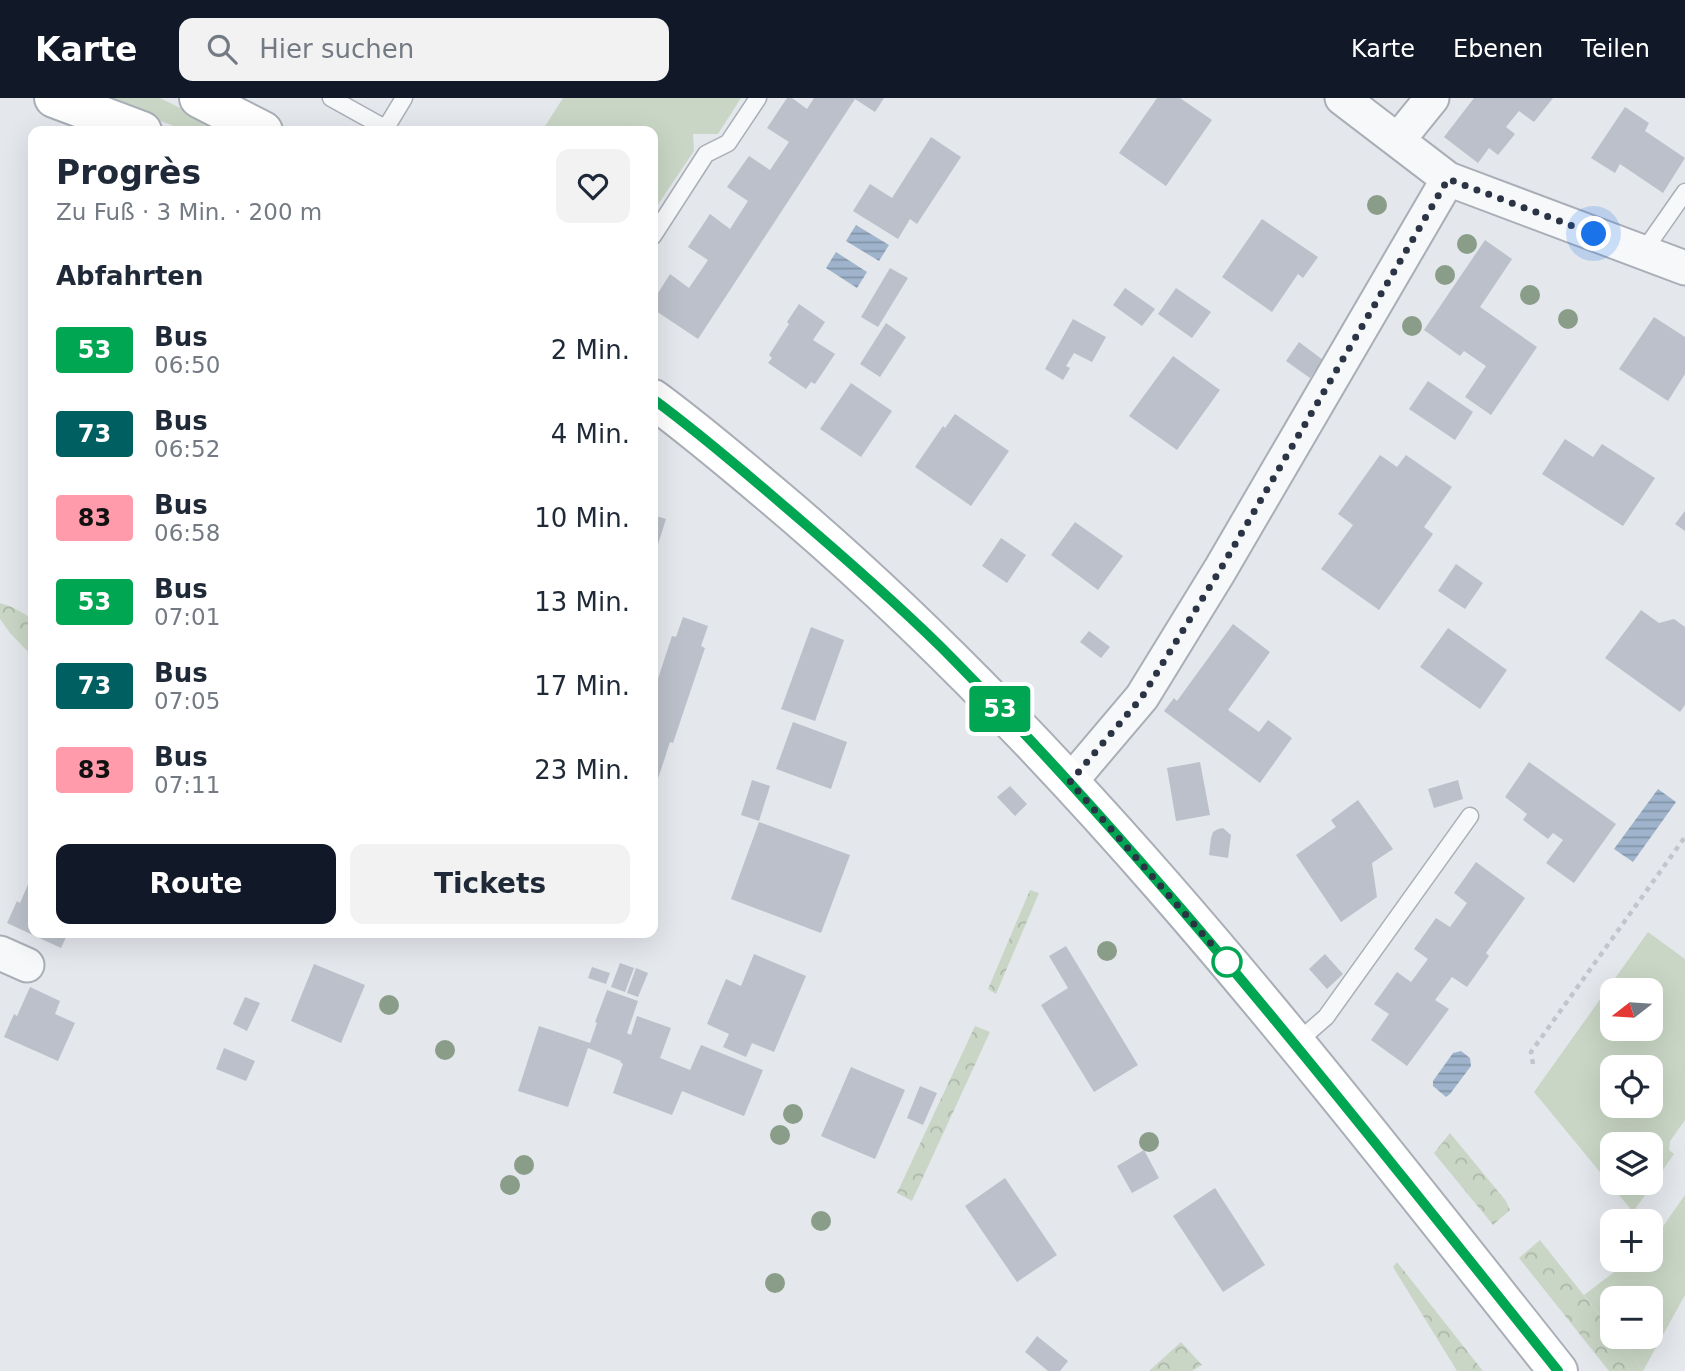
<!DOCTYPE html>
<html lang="de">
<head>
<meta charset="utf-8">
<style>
  :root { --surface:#fff; --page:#f2f2f3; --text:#1f2937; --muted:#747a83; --accent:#111827 }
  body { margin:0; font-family:"DejaVu Sans",sans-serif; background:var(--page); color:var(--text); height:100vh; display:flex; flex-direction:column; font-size:26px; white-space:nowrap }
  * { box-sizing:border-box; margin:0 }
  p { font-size:23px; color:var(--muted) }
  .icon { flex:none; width:38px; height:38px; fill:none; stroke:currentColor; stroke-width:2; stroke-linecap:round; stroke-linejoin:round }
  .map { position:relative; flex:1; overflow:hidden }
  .details { position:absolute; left:28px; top:28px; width:630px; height:812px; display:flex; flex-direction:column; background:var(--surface); border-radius:14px; box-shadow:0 7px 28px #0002 }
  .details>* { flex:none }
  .badge { padding:0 14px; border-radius:5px; font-size:24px; line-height:46px }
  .needle { width:46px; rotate:253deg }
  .tools { position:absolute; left:1600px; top:880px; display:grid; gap:14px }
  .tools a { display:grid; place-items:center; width:63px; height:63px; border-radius:14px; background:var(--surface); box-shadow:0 7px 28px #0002; font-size:35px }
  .you { position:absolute; width:35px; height:35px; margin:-18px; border:5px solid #fff; border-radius:50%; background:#1a73e8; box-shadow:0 0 0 10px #1a73e833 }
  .map>.badge { position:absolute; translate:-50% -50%; box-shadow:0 0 0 4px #fff }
  h2 { padding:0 28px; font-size:26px; line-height:63px }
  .round { display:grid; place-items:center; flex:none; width:74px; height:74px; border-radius:14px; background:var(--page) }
  .summary { display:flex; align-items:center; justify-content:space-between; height:119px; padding:0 28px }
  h1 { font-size:33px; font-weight:700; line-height:52px }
  .action { display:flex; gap:14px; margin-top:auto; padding:14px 28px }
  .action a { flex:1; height:80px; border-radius:14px; background:var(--accent); color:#fff; font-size:28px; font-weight:700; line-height:80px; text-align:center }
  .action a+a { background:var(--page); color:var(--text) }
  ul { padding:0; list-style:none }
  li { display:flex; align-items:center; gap:21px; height:84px; padding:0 28px }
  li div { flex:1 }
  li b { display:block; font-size:26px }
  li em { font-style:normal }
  li .badge { min-width:77px; font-weight:700; text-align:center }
  header { display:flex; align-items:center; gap:42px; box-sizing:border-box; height:98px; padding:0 35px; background:var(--accent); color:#fff }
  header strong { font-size:33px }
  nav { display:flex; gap:38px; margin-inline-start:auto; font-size:24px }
  .search { width:490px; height:63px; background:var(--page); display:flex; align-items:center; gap:18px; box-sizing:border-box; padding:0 24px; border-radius:14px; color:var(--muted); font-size:26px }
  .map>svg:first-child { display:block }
  .green { fill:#c9d6c5; fill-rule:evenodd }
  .forest { fill:url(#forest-crowns) }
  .water { fill:url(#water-rules) }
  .building { fill:#bbc0ca }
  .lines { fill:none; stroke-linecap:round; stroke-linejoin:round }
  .lane-casing { stroke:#a9aeb7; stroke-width:19 }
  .street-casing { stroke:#a9aeb7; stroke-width:37 }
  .secondary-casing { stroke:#a9aeb7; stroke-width:42 }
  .path { stroke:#c2c5cb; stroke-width:4.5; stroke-dasharray:5 5; stroke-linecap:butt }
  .lane { stroke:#f7f8fa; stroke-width:16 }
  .street { stroke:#f7f8fa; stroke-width:33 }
  .secondary { stroke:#fff; stroke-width:38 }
  .tree { fill:#899d89 }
  .line-casing { stroke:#fff; stroke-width:16 }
  .line { stroke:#00a651; stroke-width:10 }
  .walk { stroke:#2b3445; stroke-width:7; stroke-dasharray:0 12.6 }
  .stop-dot { fill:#fff; stroke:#00a651; stroke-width:3.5 }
</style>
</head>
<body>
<header>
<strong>Karte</strong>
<div class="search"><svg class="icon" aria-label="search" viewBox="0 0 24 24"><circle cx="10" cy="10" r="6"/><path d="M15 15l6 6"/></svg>Hier suchen</div>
<nav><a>Karte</a><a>Ebenen</a><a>Teilen</a></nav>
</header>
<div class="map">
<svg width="1685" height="1273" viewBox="0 0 1685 1273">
  <defs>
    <pattern id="forest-crowns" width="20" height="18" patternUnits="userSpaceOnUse" patternTransform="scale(1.75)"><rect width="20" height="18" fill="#c9d6c5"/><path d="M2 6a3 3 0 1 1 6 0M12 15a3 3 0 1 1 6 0" fill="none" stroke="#adb8ab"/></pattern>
    <pattern id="water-rules" width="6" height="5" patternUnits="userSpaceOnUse" patternTransform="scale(1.75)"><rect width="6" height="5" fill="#9fb4cc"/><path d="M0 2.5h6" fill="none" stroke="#8293a7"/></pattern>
  </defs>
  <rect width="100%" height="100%" fill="#e4e7ec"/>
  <path class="green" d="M101 0H160L227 33H187Z
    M563 0H741L718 36H693L694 53 653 114V33H542Z
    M1648 834 1685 861V1022L1670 1043 1669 1052 1674 1056 1633 1114 1534 994ZM1650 892V931H1612V892ZM1612 970H1650V1008H1612ZM1650 1046V1085H1612V1046Z
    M1685 1097V1197L1643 1273 1617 1239H1650V1200H1612V1233L1584 1197 1630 1162H1650V1147Z"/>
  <path class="forest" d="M0 505 12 509 33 521V559L10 535 0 521Z
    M1030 792 1039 795 996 896 988 891Z
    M975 928 990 934 912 1103 897 1095Z
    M1450 1035 1506 1103 1510 1112 1493 1127 1434 1055Z
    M1540 1142 1612 1233V1239H1617L1643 1273H1609L1519 1160Z
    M1397 1164 1483 1273H1457L1393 1169Z
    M1181 1244 1202 1267 1192 1273H1149Z"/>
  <path class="water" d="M856 127 889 147 879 163 846 143Z
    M836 154 867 174 857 190 826 170Z
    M1658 691 1676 704 1633 764 1614 751Z
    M1461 953 1470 960 1471 968 1450 996 1446 999 1433 988V983L1453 955Z"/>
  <path class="building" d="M787 0H792L807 11 814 0H884L875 14 855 1 698 241 653 211V203L670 176 689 190 708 162 688 149 710 116 730 131 748 103 727 89 749 58 770 72 789 44 767 30Z
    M1157 0H1180L1212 22 1166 88 1119 55Z
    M1474 0H1553L1534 24 1519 13 1506 29 1515 36 1498 57 1489 50 1478 65 1444 39Z
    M1625 9 1649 25 1645 33 1685 60 1663 95 1620 66 1615 75 1591 60Z
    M931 39 961 59 917 126 910 121 898 141 853 113 870 86 892 100Z
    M1262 121 1318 159 1303 180 1298 176 1272 214 1222 179Z
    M1485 142 1512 161 1480 209 1537 249 1491 317 1465 299 1486 268 1464 253 1460 258 1424 232Z
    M890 170 908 180 878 229 861 219Z
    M1125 190 1155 211 1142 228 1113 207Z
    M1176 190 1211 214 1192 240 1158 216Z
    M799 206 825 224 813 242 835 256 815 286 811 284 806 291 768 265 772 260 769 257 789 226 787 224Z
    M1654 219 1685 239V276L1668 303 1619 271Z
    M1073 221 1106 239 1092 264 1074 255 1066 268 1070 270 1063 282 1045 271Z
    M886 225 906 239 880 279 860 266Z
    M1299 244 1323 262 1310 280 1286 263Z
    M1173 258 1220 292 1177 352 1129 318Z
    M1428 283 1473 314 1455 342 1409 311Z
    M851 285 892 313 861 359 820 331Z
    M955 316 1009 353 971 408 915 369 943 328 945 330Z
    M1565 341 1593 359 1602 346 1655 380 1623 428 1542 376Z
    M1380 357 1397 369 1406 357 1452 389 1424 429 1433 436 1379 512 1321 471 1353 427 1338 416Z
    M1685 413V433L1675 426Z
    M653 417 666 421 653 462Z
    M1075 424 1123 458 1098 492 1051 457Z
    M1001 440 1026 457 1007 485 982 468Z
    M1456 466 1483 485 1465 511 1438 493Z
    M1641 512 1659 525 1674 521 1685 529V607L1680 614 1605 560Z
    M683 519 708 528 701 548 705 550 673 645 670 644 654 693 656 694 653 703V596L672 538 676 539Z
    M1233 526 1270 554 1228 612 1259 634 1268 622 1292 640 1260 685 1164 613 1174 600 1177 603Z
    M811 529 844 542 815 623 781 611Z
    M1448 530 1507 572 1480 611 1420 569Z
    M1089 533 1110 549 1101 560 1080 544Z
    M793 624 847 644 831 691 776 671Z
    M1200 664 1210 717 1176 723 1167 670Z
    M1529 664 1616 726 1574 785 1546 765 1563 742 1553 735 1548 741 1523 722 1527 716 1505 699Z
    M752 682 770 688 759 723 741 717Z
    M1458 682 1463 701 1434 710 1428 691Z
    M1010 688 1027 706 1015 718 997 699Z
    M1358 702 1393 751 1372 765 1377 799 1341 824 1296 757 1336 729 1331 722Z
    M759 724 850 757 821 835 731 801Z
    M1223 730 1231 737 1228 760 1209 757 1211 740 1213 734 1218 731Z
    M1476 764 1525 800 1486 855 1489 858 1467 889 1452 879 1435 902 1449 911 1407 968 1371 942 1389 916 1374 906 1397 874 1411 884 1428 861 1414 851 1436 820 1450 829 1467 805 1454 795Z
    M33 775V835H68L61 850 7 825 17 803 20 805Z
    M1066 848 1138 967 1094 994 1041 907 1068 890 1049 858Z
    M754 856 806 878 774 954 752 945 746 959 723 949 729 936 707 926 726 881 741 888Z
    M1325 856 1343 876 1327 891 1309 871Z
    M620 865 634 870 625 894 611 889Z
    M314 866 365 887 341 945 291 923Z
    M592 869 610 875 606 886 588 880Z
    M636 870 648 875 638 899 627 895Z
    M30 889 60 903 55 916 75 925 58 963 4 939 14 916 17 918Z
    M607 892 638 903 627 935 631 937 637 918 671 930 660 960 690 972 701 947 763 972 744 1018 682 993 672 1017 613 995 623 966 620 964 621 963 588 950 568 1009 518 993 539 928 590 945 597 925 595 924Z
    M245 899 260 905 247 933 233 926Z
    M224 950 255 963 246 983 216 971Z
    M851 969 905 992 875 1061 821 1038Z
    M920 988 937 995 923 1027 907 1020Z
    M1144 1052 1159 1080 1132 1095 1117 1068Z
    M1005 1080 1057 1157 1017 1184 965 1108Z
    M1215 1090 1265 1167 1223 1194 1173 1118Z
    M1037 1238 1068 1263 1060 1273H1048L1025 1254Z"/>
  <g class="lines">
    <g class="lane-casing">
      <path id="lane" d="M331 0 385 30
        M384 33 404 0
        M653 138 706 56 728 45 758 0
        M1643 154 1685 94
        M1295 946 1326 919 1470 718"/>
    </g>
    <g class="street-casing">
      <path id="street" d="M1342 0 1448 81 1685 170
        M1398 42 1432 0
        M1070 684 1142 599 1220 472 1448 81
        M0 855 27 867"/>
    </g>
    <g class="secondary-casing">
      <path id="secondary" d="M54 0 142 33
        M199 0 263 33
        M653 301C702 337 747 376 793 415 1083 664 1321 975 1558 1273"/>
    </g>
    <path class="path" d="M1533 966 1531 954 1685 739"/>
    <use href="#lane" class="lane"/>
    <use href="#street" class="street"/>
    <use href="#secondary" class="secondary"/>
  </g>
  <g class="tree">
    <circle cx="1377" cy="107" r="10"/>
    <circle cx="1467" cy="146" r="10"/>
    <circle cx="1445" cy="177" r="10"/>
    <circle cx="1530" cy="197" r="10"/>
    <circle cx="1568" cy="221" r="10"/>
    <circle cx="1412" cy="228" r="10"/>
    <circle cx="1107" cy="853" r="10"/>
    <circle cx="389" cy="907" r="10"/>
    <circle cx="445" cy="952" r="10"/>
    <circle cx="793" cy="1016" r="10"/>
    <circle cx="780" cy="1037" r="10"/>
    <circle cx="1149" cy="1044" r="10"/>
    <circle cx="524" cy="1067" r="10"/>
    <circle cx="510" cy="1087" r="10"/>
    <circle cx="821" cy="1123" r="10"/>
    <circle cx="775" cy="1185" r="10"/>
  </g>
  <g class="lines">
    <g class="line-casing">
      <path id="line" d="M653 301C698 334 740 370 783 407 837 453 891 500 942 550 1165 775 1360 1026 1558 1273"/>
    </g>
    <use href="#line" class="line"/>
    <path class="walk" d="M1227 864 1070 684 1142 599 1220 472 1448 81 1594 136"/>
  </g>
  <circle class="stop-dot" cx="1227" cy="864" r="14"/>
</svg>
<div class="tools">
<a><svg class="needle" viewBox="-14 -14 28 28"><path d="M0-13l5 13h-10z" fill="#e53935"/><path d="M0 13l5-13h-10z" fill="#747a83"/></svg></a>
<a><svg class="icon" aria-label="locate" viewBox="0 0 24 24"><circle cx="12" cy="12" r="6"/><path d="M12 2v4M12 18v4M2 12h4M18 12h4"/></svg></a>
<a><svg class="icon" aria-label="layers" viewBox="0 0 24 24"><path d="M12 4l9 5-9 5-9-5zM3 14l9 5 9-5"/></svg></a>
<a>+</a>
<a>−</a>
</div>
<div class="you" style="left:1594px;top:136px"></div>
<b class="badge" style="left:1000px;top:611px;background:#00a651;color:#fff">53</b>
<section class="details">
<div class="summary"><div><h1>Progrès</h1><p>Zu Fuß · 3 Min. · 200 m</p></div><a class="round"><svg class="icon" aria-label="heart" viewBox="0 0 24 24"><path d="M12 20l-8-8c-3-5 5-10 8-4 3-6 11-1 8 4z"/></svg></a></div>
<h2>Abfahrten</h2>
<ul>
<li><span class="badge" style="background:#00a651;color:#fff">53</span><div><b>Bus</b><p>06:50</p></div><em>2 Min.</em></li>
<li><span class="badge" style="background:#005f61;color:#fff">73</span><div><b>Bus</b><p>06:52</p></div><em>4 Min.</em></li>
<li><span class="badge" style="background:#ff9baa;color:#111">83</span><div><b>Bus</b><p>06:58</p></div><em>10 Min.</em></li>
<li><span class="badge" style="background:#00a651;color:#fff">53</span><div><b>Bus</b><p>07:01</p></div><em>13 Min.</em></li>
<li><span class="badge" style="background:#005f61;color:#fff">73</span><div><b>Bus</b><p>07:05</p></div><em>17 Min.</em></li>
<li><span class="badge" style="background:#ff9baa;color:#111">83</span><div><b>Bus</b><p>07:11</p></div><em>23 Min.</em></li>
</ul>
<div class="action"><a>Route</a><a>Tickets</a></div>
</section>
</div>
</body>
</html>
